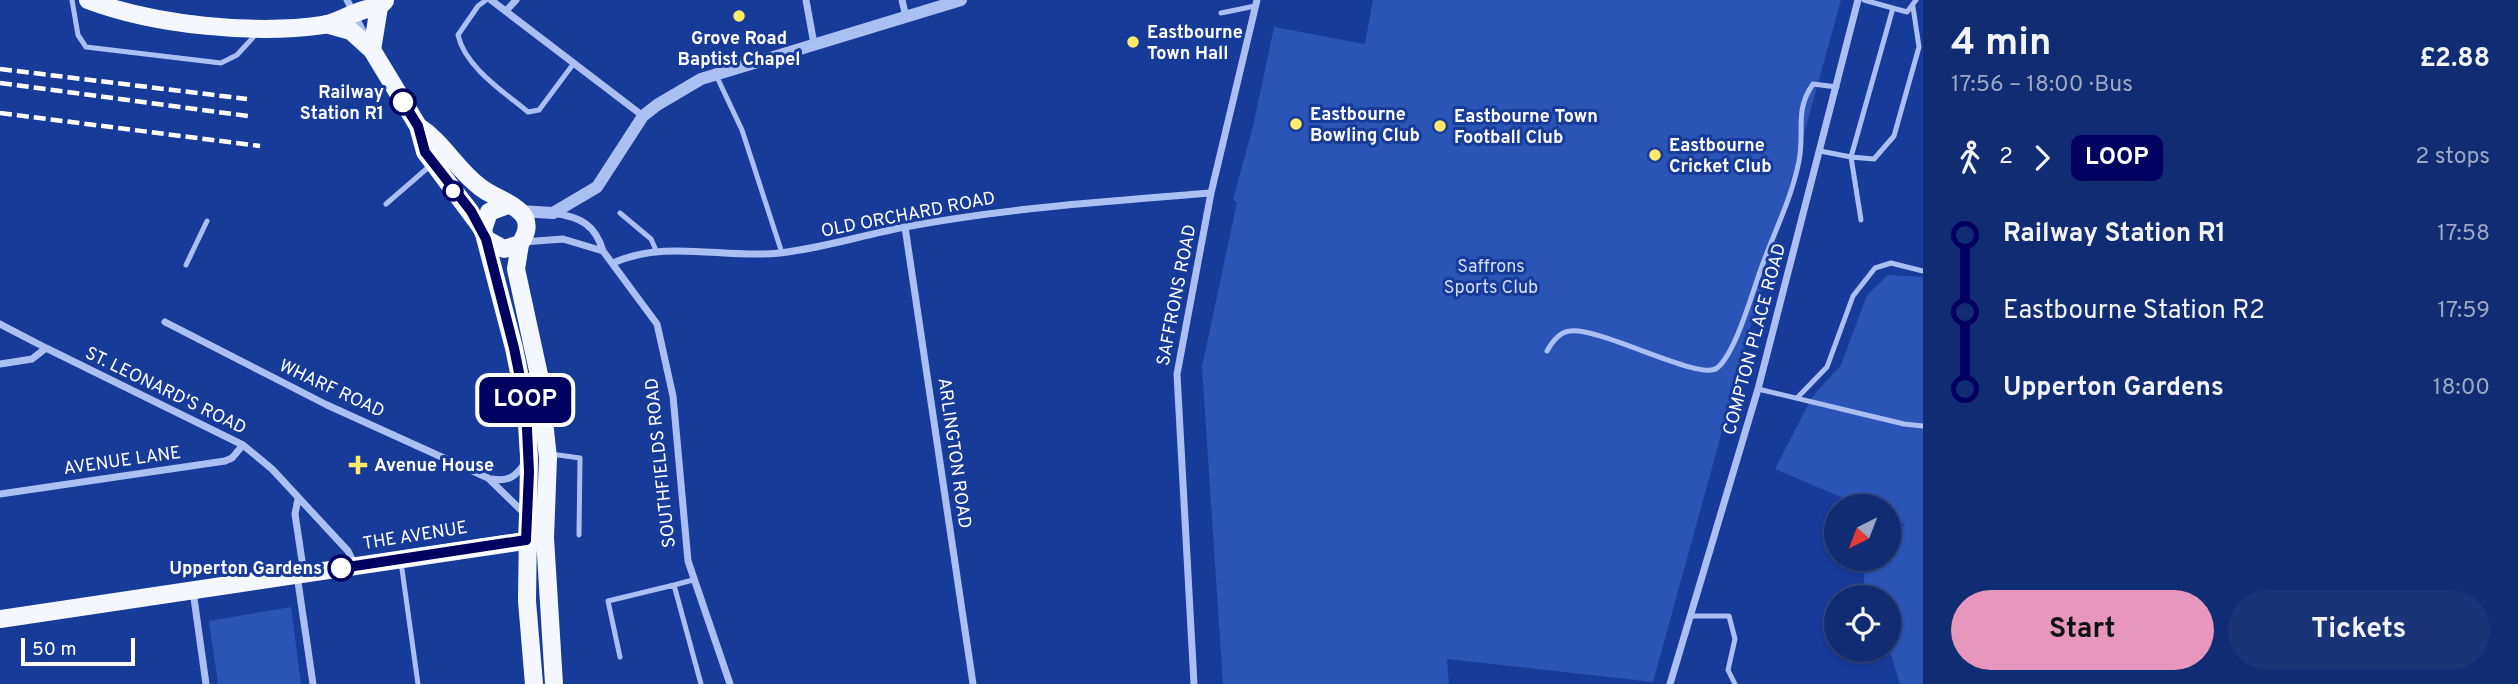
<!DOCTYPE html>
<html lang="en">
<head>
<meta charset="utf-8">
<style>
  :root { --surface:#102c72; --page:#193477; --text:#f1f3f6; --muted:#9ca7c4; --line:#304884; --accent:#e797bd }
  body { margin:0; font-family:Overpass,sans-serif; background:var(--page); color:var(--text); height:100vh; display:flex; flex-direction:column; font-size:26px; white-space:nowrap }
  * { box-sizing:border-box; margin:0 }
  p { font-size:23px; color:var(--muted) }
  .icon { flex:none; width:38px; height:38px; fill:none; stroke:currentColor; stroke-width:2; stroke-linecap:round; stroke-linejoin:round }
  .map { position:relative; flex:1; overflow:hidden }
  .panel { display:flex; flex-direction:column; background:var(--surface); width:595px }
  .panel>* { flex:none }
  .badge { padding:0 14px; border-radius:10px; font-size:24px; line-height:46px }
  .needle { width:46px; rotate:222deg }
  .controls { position:absolute; left:1824px; top:494px; display:grid; gap:14px }
  .controls a { display:grid; place-items:center; width:77px; height:77px; border-radius:50%; background:var(--surface); box-shadow:0 2px 5px #0004,0 0 0 2px var(--line); font-size:35px }
  .scale { position:absolute; left:21px; bottom:18px; width:114px; box-sizing:border-box; padding-left:7px; border:4px solid #fff; border-top:0; font-size:19px; line-height:24px; white-space:nowrap; color:#fff; -webkit-text-stroke:5px #163b98; paint-order:stroke }
  .map>.badge { position:absolute; translate:-50% -50%; box-shadow:0 0 0 4px #fff }
  .legs { display:flex; align-items:center; gap:10px; height:77px; padding:0 28px; font-size:23px }
  .legs p { margin-inline-start:auto }
  .overview { display:flex; align-items:center; justify-content:space-between; height:119px; padding:0 28px }
  h1 { font-size:38px; font-weight:700; line-height:52px }
  .action { display:flex; gap:14px; margin-top:auto; padding:14px 28px }
  .action a { flex:1; height:80px; border-radius:42px; background:var(--accent); color:#111; font-size:28px; font-weight:700; line-height:80px; text-align:center }
  .action a+a { background:var(--page); color:var(--text) }
  ul { padding:0 28px; list-style:none }
  li { display:flex; align-items:center; gap:24px; height:77px; font-size:26px }
  li i { display:grid; place-items:center; width:10px; height:100%; margin:0 9px; background:currentColor }
  li i::after { content:''; width:18px; height:18px; margin:-9px; border:5px solid; border-radius:50%; background:var(--surface) }
  li p { margin-inline-start:auto }
  li:first-child i { background:linear-gradient(#0000 50%,currentColor 0) }
  li:last-child i { background:linear-gradient(currentColor 50%,#0000 0) }
  main { display:flex; flex:1; min-height:0 }
  .map>svg:first-child { display:block }
  .green { fill:#2a54b6 }
  .lines { fill:none; stroke-linecap:round; stroke-linejoin:round }
  .service { stroke:#aabff2; stroke-width:5 }
  .minor { stroke:#aabff2; stroke-width:7 }
  .tertiary { stroke:#aabff2; stroke-width:12 }
  .primary { stroke:#f4f7ff; stroke-width:18 }
  .rail { stroke:#fff; stroke-width:4.5; stroke-dasharray:12 5; stroke-linecap:butt }
  .line-1-casing { stroke:#fff; stroke-width:16 }
  .line-1 { stroke:#000060; stroke-width:10 }
  .poi-dot { fill:#ffea6a; stroke:#163b98; stroke-width:2.5 }
  .stop-1-dot { fill:#fff; stroke:#000060; stroke-width:3.5 }
  .labels { text-anchor:middle; stroke-width:6; stroke-linejoin:round; paint-order:stroke }
  .poi-label { font-size:18px; font-weight:bold; fill:#fff; stroke:#163b98; text-anchor:start }
  .stop-label { font-size:18px; font-weight:bold; fill:#fff; stroke:#163b98; text-anchor:end }
  .street-label { font-size:18px; fill:#fff; stroke:#163b98 }
  .park-label { font-size:18px; fill:#d1defc; stroke:#163b98 }
</style>
</head>
<body>
<main>
<div class="map">
<svg width="1923" height="684" viewBox="0 0 1923 684">
  <rect width="100%" height="100%" fill="#163b98"/>
  <path class="green" d="M1373 0H1841L1653 682 1447 659 1449 684H1223L1202 367 1237 202 1233 200 1253 126 1274 27 1365 44Z
    M1888 275 1923 277V684H1900L1888 645V597H1871L1864 582 1865 558H1888V534L1905 525 1888 517V506H1862L1775 469 1812 397 1841 365 1867 295Z
    M291 607 301 684H218L209 621Z"/>
  <g class="lines">
    <path class="service" d="M72 0 78 35 86 47 221 63 237 55 258 32
      M486 0 478 6 458 35C465 67 504 92 528 112L539 110 574 63
      M1864 0 1907 12 1916 0
      M1221 13 1255 6
      M716 75 742 130 782 253
      M1820 151 1851 157 1893 8
      M386 204 431 165
      M620 213 651 239 656 250
      M1861 220 1851 157 1874 159 1894 136 1919 47 1913 7
      M186 265 207 221
      M1547 351C1552 342 1559 332 1570 331 1600 327 1701 382 1717 368 1736 353 1753 290 1762 266 1775 230 1791 200 1799 161 1805 131 1794 111 1813 84L1837 87
      M1758 389 1904 424 1923 426
      M1797 398 1827 367 1853 296 1875 268 1891 263 1923 271
      M551 454 580 458 579 535
      M401 562 418 684
      M693 580 674 585 701 684
      M1691 616H1729L1735 639 1728 670 1735 684
      M620 657 608 601 674 585"/>
    <path class="minor" d="M347 0 366 37
      M491 0 643 116
      M806 0 814 44
      M902 0 906 17
      M506 11 516 0
      M553 213C580 217 595 224 603 251
      M905 227 973 684
      M523 242 563 239 603 251 657 324 673 396 688 561 730 684
      M613 263C666 239 724 259 780 253 823 248 863 235 905 227 1006 208 1109 201 1211 193
      M165 322 327 405 488 478 526 515
      M0 324 46 348
      M0 364 32 359 46 348 243 445 272 469 348 551 355 565
      M492 479C509 482 516 476 525 463
      M0 494 225 461 232 458 243 445
      M298 499 295 514 304 574
      M297 575 313 684
      M193 591 206 684
      M1194 684 1177 374 1211 193 1257 0
      M1670 684 1758 389 1858 0"/>
    <path class="tertiary" d="M520 211 553 213 597 187 643 116 657 105 701 79 961 0"/>
    <path class="primary" d="M88 0C154 25 254 35 323 25 341 22 355 9 379 7
      M326 24 351 31 372 50 418 126 425 152 483 230
      M372 50 379 7 385 1
      M418 126C443 142 456 169 480 187 492 197 518 204 525 218 529 228 525 236 520 244L504 249 486 239
      M508 205 489 212 483 230 514 348 526 407 529 457 527 601 534 684
      M520 244 516 269 539 375 548 458 545 538 554 684
      M0 619 545 538"/>
    <path class="rail" d="M0 69 247 99
      M0 83 248 116
      M0 113 260 146"/>
  </g>
  <g class="lines">
    <g class="line-1-casing">
      <path id="line-1" d="M341 568 526 540 529 472 526 407 514 348 486 239 471 211 425 152 418 126 403 102"/>
    </g>
    <use href="#line-1" class="line-1"/>
  </g>
  <g class="poi-dot">
    <circle cx="739" cy="16" r="7"/>
    <circle cx="1133" cy="42" r="7"/>
    <circle cx="1296" cy="124" r="7"/>
    <circle cx="1440" cy="126" r="7"/>
    <circle cx="1655" cy="155" r="7"/>
    <path d="M354.5 454.5h7v7h7v7h-7v7h-7v-7h-7v-7h7z"/>
  </g>
  <g class="stop-1-dot">
    <circle cx="403" cy="102" r="12"/>
    <circle cx="453" cy="191" r="9"/>
    <circle cx="341" cy="568" r="12"/>
  </g>
  <g class="labels">
    <g class="poi-label">
      <text x="1147" y="38">Eastbourne<tspan x="1147" dy="21">Town Hall</tspan></text>
      <text x="739" y="44" text-anchor="middle">Grove Road<tspan x="739" dy="21">Baptist Chapel</tspan></text>
      <text x="1310" y="120">Eastbourne<tspan x="1310" dy="21">Bowling Club</tspan></text>
      <text x="1454" y="122">Eastbourne Town<tspan x="1454" dy="21">Football Club</tspan></text>
      <text x="1669" y="151">Eastbourne<tspan x="1669" dy="21">Cricket Club</tspan></text>
      <text x="374" y="471">Avenue House</text>
    </g>
    <g class="stop-label">
      <text x="384" y="98">Railway<tspan x="384" dy="21">Station R1</tspan></text>
      <text x="322" y="574">Upperton Gardens</text>
    </g>
    <g class="street-label">
      <text transform="translate(908 214) rotate(-11)" y="6">OLD ORCHARD ROAD</text>
      <text transform="translate(1176 295) rotate(-79)" y="6">SAFFRONS ROAD</text>
      <text transform="translate(1754 339) rotate(-75)" y="6">COMPTON PLACE ROAD</text>
      <text transform="translate(332 388) rotate(25)" y="6">WHARF ROAD</text>
      <text transform="translate(166 390) rotate(26)" y="6">ST. LEONARD'S ROAD</text>
      <text transform="translate(955 453) rotate(82)" y="6">ARLINGTON ROAD</text>
      <text transform="translate(122 460) rotate(-8)" y="6">AVENUE LANE</text>
      <text transform="translate(660 463) rotate(-96)" y="6">SOUTHFIELDS ROAD</text>
      <text transform="translate(415 535) rotate(-9)" y="6">THE AVENUE</text>
    </g>
    <g class="park-label">
      <text x="1491" y="272">Saffrons<tspan x="1491" dy="21">Sports Club</tspan></text>
    </g>
  </g>
</svg>
<div class="controls">
<a><svg class="needle" viewBox="-14 -14 28 28"><path d="M0-13l5 13h-10z" fill="#e53935"/><path d="M0 13l5-13h-10z" fill="#9ca7c4"/></svg></a>
<a><svg class="icon" aria-label="locate" viewBox="0 0 24 24"><circle cx="12" cy="12" r="6"/><path d="M12 2v4M12 18v4M2 12h4M18 12h4"/></svg></a>
</div>
<div class="scale">50 m</div>
<b class="badge" style="left:525px;top:400px;background:#000060;color:#fff">LOOP</b>
</div>
<section class="panel">
<div class="overview"><div><h1>4 min</h1><p>17:56 – 18:00 · Bus</p></div><b>£2.88</b></div>
<div class="legs"><svg class="icon" aria-label="walk" viewBox="0 0 24 24"><circle cx="13" cy="4" r="2"/><path d="M13 8l-2 6 4 7M11 14l-3 7M7 12l3-4h3l4 4"/></svg>2<svg class="icon" aria-label="forward" viewBox="0 0 24 24"><path d="M9 5l7 7-7 7"/></svg><b class="badge" style="background:#000060;color:#fff">LOOP</b><p>2 stops</p></div>
<ul>
<li><i style="color:#000060"></i><b>Railway Station R1</b><p>17:58</p></li>
<li><i style="color:#000060"></i><span>Eastbourne Station R2</span><p>17:59</p></li>
<li><i style="color:#000060"></i><b>Upperton Gardens</b><p>18:00</p></li>
</ul>
<div class="action"><a>Start</a><a>Tickets</a></div>
</section>
</main>
</body>
</html>
